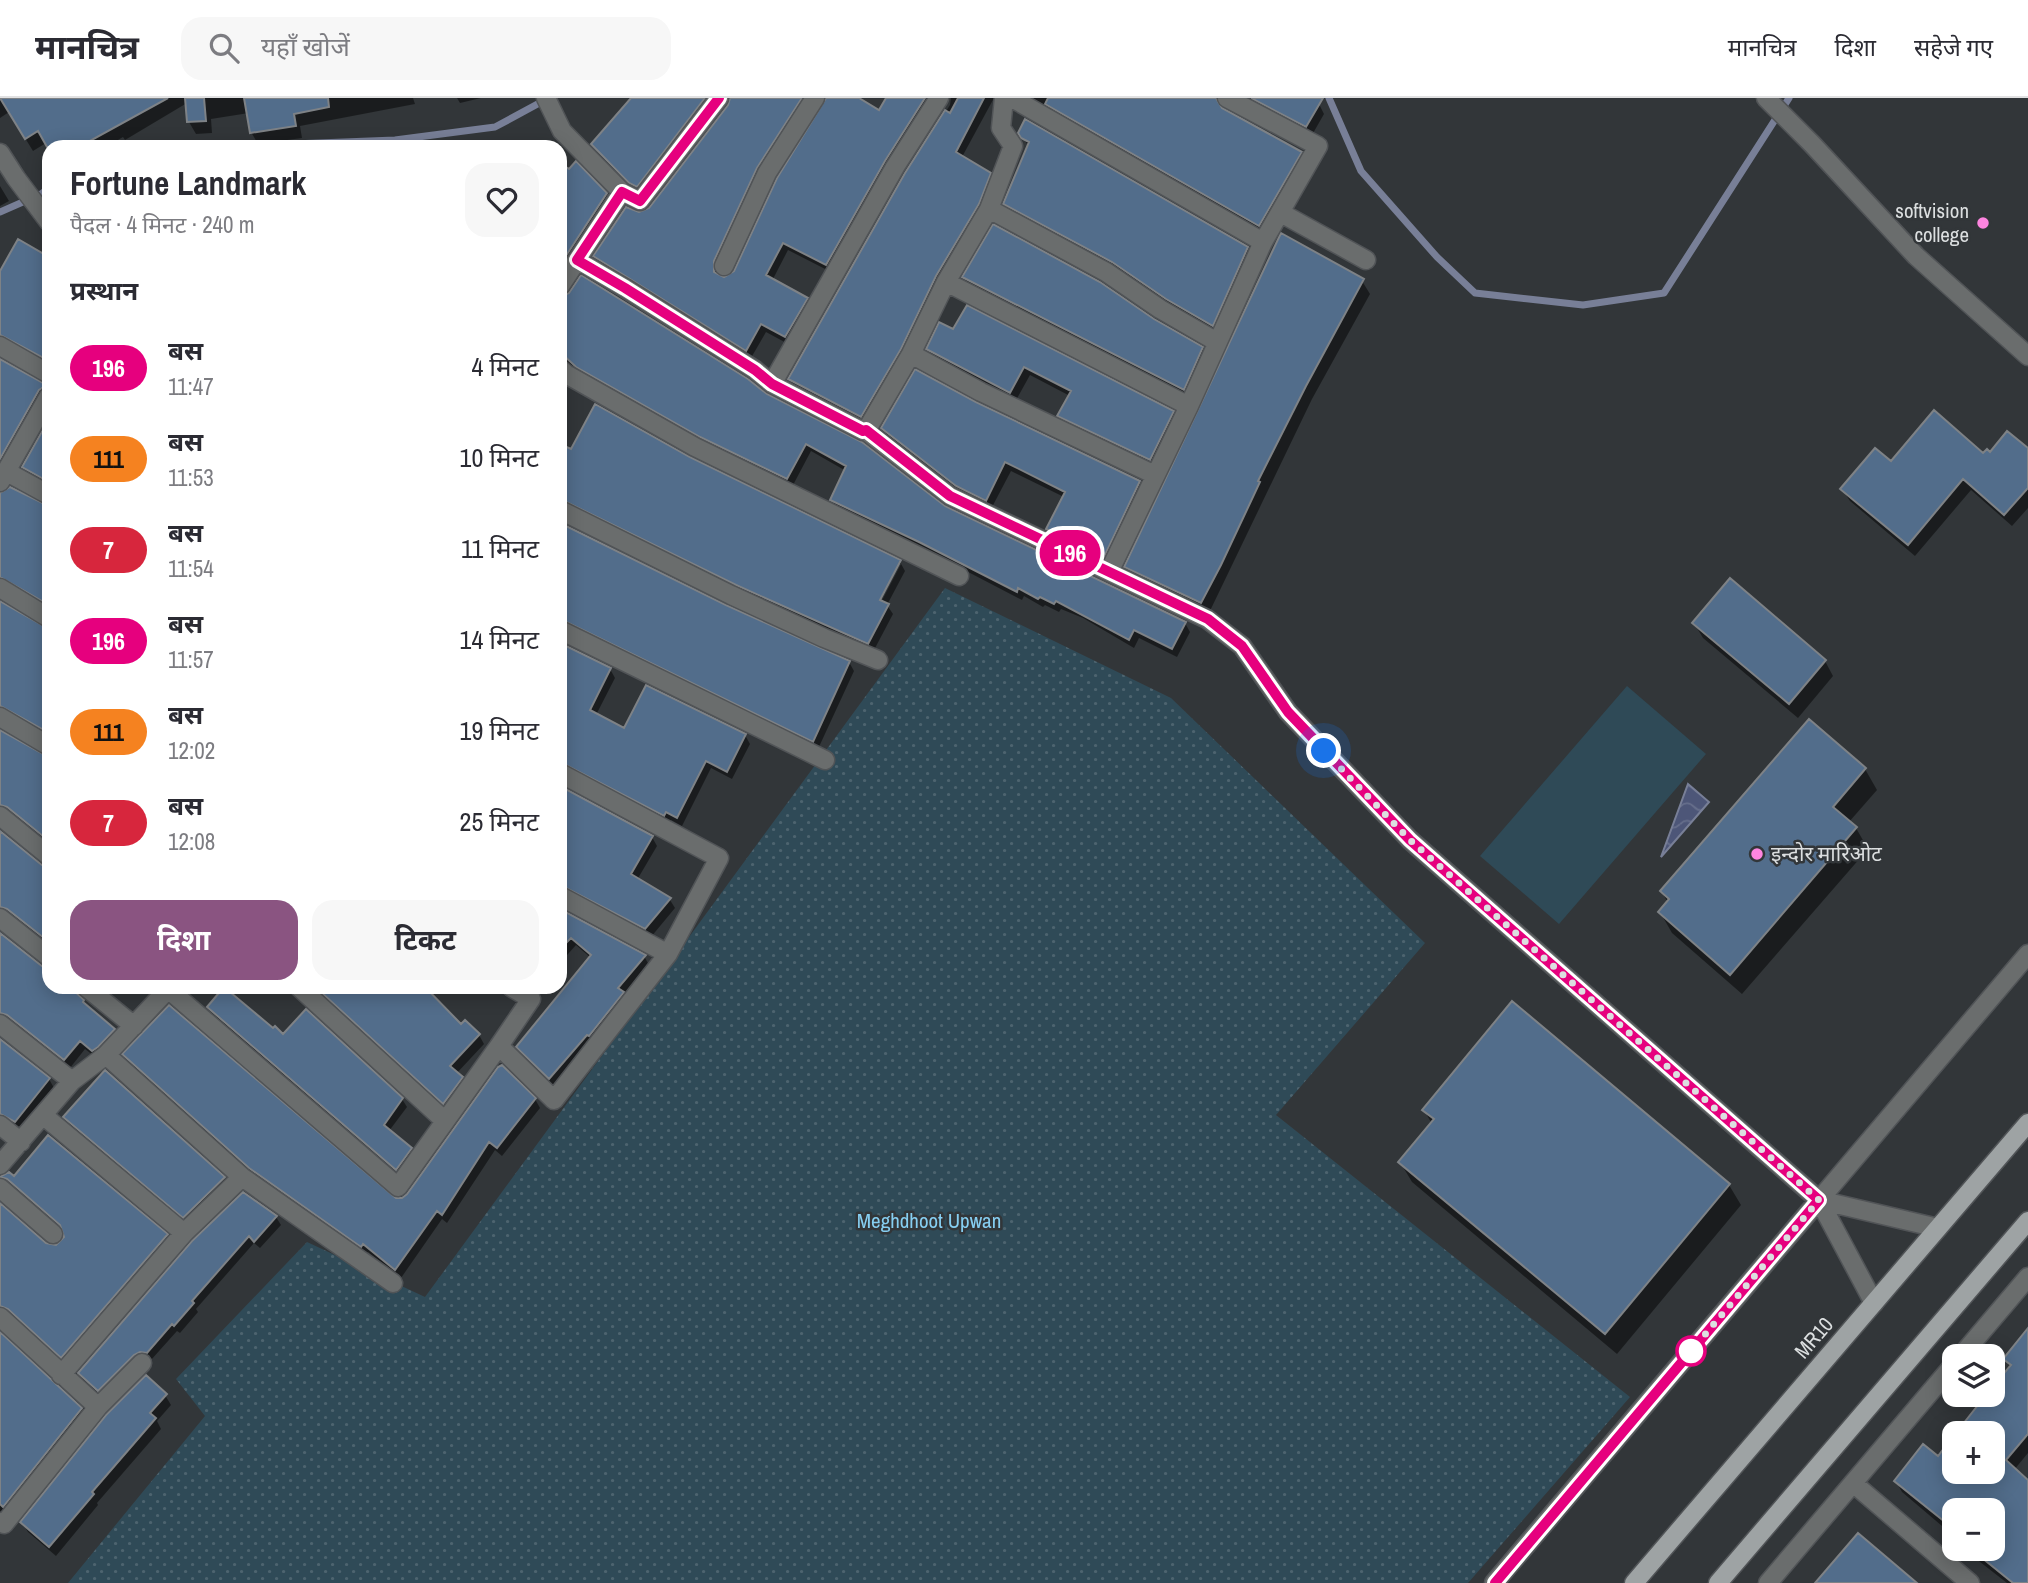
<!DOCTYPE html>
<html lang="hi">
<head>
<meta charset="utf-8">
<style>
  :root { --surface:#fff; --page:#f7f7f7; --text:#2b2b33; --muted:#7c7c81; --line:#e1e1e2; --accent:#8a5481 }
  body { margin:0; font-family:"Archivo Narrow","Noto Sans Devanagari",sans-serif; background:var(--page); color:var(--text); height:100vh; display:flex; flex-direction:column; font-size:26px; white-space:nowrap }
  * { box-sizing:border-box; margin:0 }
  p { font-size:23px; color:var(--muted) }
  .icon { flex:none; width:38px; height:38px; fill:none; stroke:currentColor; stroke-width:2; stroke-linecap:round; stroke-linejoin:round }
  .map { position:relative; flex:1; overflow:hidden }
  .sheet { position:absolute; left:42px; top:42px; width:525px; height:854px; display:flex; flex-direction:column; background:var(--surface); border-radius:21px; box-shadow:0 4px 18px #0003 }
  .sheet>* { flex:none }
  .badge { padding:0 14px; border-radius:23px; font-size:24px; line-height:46px }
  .fabs { position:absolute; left:1942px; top:1246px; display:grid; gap:14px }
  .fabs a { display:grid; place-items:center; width:63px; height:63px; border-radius:14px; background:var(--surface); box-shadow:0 4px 18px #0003; font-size:35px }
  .you { position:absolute; width:35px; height:35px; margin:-18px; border:5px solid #fff; border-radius:50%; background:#1a73e8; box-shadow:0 0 0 10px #1a73e833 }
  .map>.badge { position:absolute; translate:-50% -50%; box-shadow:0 0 0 4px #fff }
  h2 { padding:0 28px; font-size:26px; line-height:63px }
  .round { display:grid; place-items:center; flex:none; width:74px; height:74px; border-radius:21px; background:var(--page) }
  .headline { display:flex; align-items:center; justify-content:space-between; height:119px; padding:0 28px }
  h1 { font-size:33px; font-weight:700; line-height:52px }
  .cta { display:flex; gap:14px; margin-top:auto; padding:14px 28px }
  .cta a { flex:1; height:80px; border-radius:21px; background:var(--accent); color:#fff; font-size:28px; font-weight:700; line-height:80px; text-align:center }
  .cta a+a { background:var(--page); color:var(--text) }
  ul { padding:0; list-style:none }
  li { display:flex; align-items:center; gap:21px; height:91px; padding:0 28px }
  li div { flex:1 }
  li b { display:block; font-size:26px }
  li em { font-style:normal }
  li .badge { min-width:77px; font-weight:700; text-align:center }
  header { display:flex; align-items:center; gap:42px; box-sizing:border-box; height:98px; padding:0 35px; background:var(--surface); border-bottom:2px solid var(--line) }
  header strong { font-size:33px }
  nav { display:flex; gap:38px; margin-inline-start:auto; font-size:24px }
  .search { width:490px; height:63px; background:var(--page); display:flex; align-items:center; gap:18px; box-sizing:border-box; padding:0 24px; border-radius:21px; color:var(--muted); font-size:26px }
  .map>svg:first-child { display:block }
  .green { fill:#2f4a57 }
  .park { fill:url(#park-dots) }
  .water { fill:url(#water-waves); stroke:#787f97; stroke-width:2 }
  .shadow { fill:#0007; fill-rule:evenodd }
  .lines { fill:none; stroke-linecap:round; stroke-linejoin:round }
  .stream { stroke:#787f97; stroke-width:7 }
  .building { fill:#526d8b; stroke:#7e8286; stroke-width:2 }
  .minor-casing { stroke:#515457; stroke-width:21 }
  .major-casing { stroke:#515457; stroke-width:21 }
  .minor { stroke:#6a6d6d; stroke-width:18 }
  .major { stroke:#9ea3a4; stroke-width:18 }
  .line-casing { stroke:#fff; stroke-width:16 }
  .line { stroke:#e6007e; stroke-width:10 }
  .walk { stroke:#dcdfe0; stroke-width:7; stroke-dasharray:0 12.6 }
  .poi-dot { fill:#fe85e0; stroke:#323639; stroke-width:2.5 }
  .stop-dot { fill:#fff; stroke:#e6007e; stroke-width:3.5 }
  .labels { text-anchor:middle; stroke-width:5; stroke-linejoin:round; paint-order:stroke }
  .poi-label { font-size:21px; fill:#dcdfe0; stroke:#323639; text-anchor:end }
  .park-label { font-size:21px; fill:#86cef1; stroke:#323639 }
  .street-label { font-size:21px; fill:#dcdfe0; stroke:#323639 }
</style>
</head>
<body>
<header>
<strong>मानचित्र</strong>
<div class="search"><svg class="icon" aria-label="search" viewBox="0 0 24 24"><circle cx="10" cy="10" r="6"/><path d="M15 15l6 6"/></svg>यहाँ खोजें</div>
<nav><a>मानचित्र</a><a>दिशा</a><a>सहेजे गए</a></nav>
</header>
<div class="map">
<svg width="2028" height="1485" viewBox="0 0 2028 1485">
  <defs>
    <pattern id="park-dots" width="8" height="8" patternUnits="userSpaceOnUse" patternTransform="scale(1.75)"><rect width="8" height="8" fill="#2f4a57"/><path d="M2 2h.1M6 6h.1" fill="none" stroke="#4d646f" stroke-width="1.8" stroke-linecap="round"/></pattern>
    <pattern id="water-waves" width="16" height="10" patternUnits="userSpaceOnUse" patternTransform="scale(1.75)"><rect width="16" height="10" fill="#4d5678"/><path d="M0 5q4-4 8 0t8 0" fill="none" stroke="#666e8b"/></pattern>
  </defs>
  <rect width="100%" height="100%" fill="#323639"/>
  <path class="green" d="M1627 588 1706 656 1559 826 1480 758Z"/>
  <path class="park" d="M945 490 1171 600 1425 845 1276 1017 1630 1299 1468 1485H68L205 1318 176 1281 307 1144 425 1199Z"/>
  <path class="water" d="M1688 686 1709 704 1661 759Z"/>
  <path class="shadow" d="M0 0H413L415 6 300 28 302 40 258 46 251 34 249 15 211 21 212 35 196 36 189 24 187 5 125 42 123 39 106 49H49L46 45 33 53 9 14 0 20Z
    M457 0H481L460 5Z
    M637 0H716L642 96 635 93 598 55 593 46Z
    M732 0H814L717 173 718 179H731L827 0H856L880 15 888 0H937L831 174 788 152 773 181 807 201 811 210 790 247 766 234 751 260 600 167 595 158 639 116 650 111 732 3Z
    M951 0H994L962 59 989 76 994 85 866 327 795 290 790 281 906 76 950 7Z
    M1026 0H1225L1220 11 1300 55 1306 64 1264 137Z
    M1241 0H1309L1319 6 1324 16 1312 37Z
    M1020 35 1247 150 1253 159 1218 236 1011 115 1005 106 1029 49Z
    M576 66 606 96 611 105 560 183V67L569 73Z
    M0 88 9 103 0 108Z
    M49 162V268L0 248V176Z
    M964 179 1153 222 1202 250 1207 260 1189 301 969 189Z
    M1362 183 1370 196 1312 301 1208 517 1134 482 1126 469Z
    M560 201 766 297 944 410 1185 525 1190 534 1177 559 1139 540 1134 550 1083 520 1061 511 1059 514 1045 507 1043 509 1024 498 1022 502 926 452 837 411 832 402 846 373 811 353 792 389 707 347 583 277 573 268 560 270Z
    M940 226 1173 314 1178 324 1156 371 1065 327 1059 318 1070 298 1030 277 1015 304 934 261 928 251Z
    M0 262 46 288 49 294 0 380Z
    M49 324V389L29 378 24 369Z
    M883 330 1139 384 1145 394 1109 468 1054 441 1048 431 1064 399 1011 373 991 411 963 398 889 340Z
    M560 348 571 354 689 361 900 464 905 473 887 507 893 516 873 554 560 412ZM897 466H901L878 510 875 509Z
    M2028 353V410L2012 428 1971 392 1915 458 1850 403 1842 391 1984 357Z
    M0 396 49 410V511L0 488Z
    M560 427 725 509 849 564 854 573 818 651 560 532Z
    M0 505 49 533V640L0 617Z
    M1694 525 1825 563 1833 578 1798 620 1703 540Z
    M560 547 610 571 615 580 596 617 625 632 745 637 750 646 732 681 711 670 682 728 671 722 669 726 560 675Z
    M1809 623 1865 671 1877 692 1849 724 1856 730 1868 751 1742 896 1672 835 1660 814 1668 805 1662 794Z
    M0 634 49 660V746L14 718 2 715 0 717Z
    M560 690 652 739 657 748 637 782 670 802 675 810 651 839 560 798Z
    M0 735 41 769 49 771V848L14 820 2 817 0 819Z
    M560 813 644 858 649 867 624 898 627 904 555 989 524 958 518 949 591 860 576 847 560 865Z
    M0 837 42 870 49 872V889H85L82 890 80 900 87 910 113 932 118 941 98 961 85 951 70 970 13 925 0 926Z
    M329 889H423L461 928 479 937 484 946 456 976 459 981 441 1006 329 903 324 894Z
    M209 910 284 938 402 1001 407 1009 389 1033 410 1051 415 1059 401 1079 214 918Z
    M0 943 49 981 54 990 20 1032 0 1026Z
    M124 957 395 1102 402 1101 535 1001 540 1010 502 1058 495 1052 447 1125 442 1121 401 1180 368 1154 367 1157 256 1079 130 966Z
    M106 974 224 1080 228 1087 188 1125 69 1026 65 1019Z
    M462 983 466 989 449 1014 444 1009Z
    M1424 1012 1729 1087 1741 1107 1617 1256 1412 1084 1400 1064 1432 1026Z
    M9 1076 14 1080 166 1137 172 1146 67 1267 14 1219 3 1216 0 1218V1107L45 1147 56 1149 66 1138 64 1134 9 1087 0 1089V1080Z
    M243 1096 276 1119 281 1127 260 1150 254 1145 196 1211 198 1214 180 1235 177 1233 151 1262 145 1261 103 1300 84 1283 80 1275Z
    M2028 1232V1355L2014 1372 2028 1384V1485H2007L1975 1460 1969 1451H1993V1412H1955V1439L1902 1394 1896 1383 1955 1374H1993V1335H1958L1989 1297H1993L2011 1270 2006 1262Z
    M0 1237 81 1311 86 1320 0 1419Z
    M165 1297 171 1307 157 1323 161 1331 97 1405 98 1407 56 1458 28 1434 22 1424Z"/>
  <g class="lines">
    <path class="stream" d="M1329 0 1361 73 1437 159 1475 195 1583 207 1664 195 1789 0
      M218 49 395 42 495 29 545 2
      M0 114 41 96 49 90"/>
  </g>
  <path class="building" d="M0 0H168L79 49H47L38 33 25 41Z
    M185 0H204L206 23 187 24Z
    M244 0H328L329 9 294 16 296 28 250 35Z
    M631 0H705L637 89 629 85 591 46Z
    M730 0H802L757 70 714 163V174L724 179 734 173 777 80 826 0H859L879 12 886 0H925L885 63 826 167 783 145 766 177 808 200 785 239 761 226 746 253 593 158 626 109 639 114 649 110 728 7Z
    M958 0H984L956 54 991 75 979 106 936 178 901 251 861 319 788 281 905 75 945 12 950 15Z
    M1048 0H1216L1222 10 1302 54 1259 128 1045 6Z
    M1251 0H1323L1306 29Z
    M1025 21 1248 149 1213 228 1166 201 1112 164 1003 106 1029 44 1021 40 1018 35Z
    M576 63 607 95 560 167V65L569 71Z
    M993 126 1100 184 1154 221 1203 249 1184 292 962 179Z
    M1281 135 1364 181 1306 288 1258 383 1260 384 1221 467 1201 505 1124 469Z
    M18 141 49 159V263L0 237V173Z
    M581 177 748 281 767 296 862 344 945 408 1186 524 1172 551 1134 532 1129 542 1056 503 1054 506 1040 499 1038 501 1018 490 1017 494 919 444 830 402 846 368 806 346 787 381 700 339 576 269 560 254V199L569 195Z
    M967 207 1174 313 1150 362 1057 318 1071 293 1024 269 1010 295 926 251 939 224 953 231Z
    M0 261 47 287 39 292 0 361Z
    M915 271 976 304 1140 383 1104 459 1046 431 1065 394 1005 364 986 403 956 388 881 330Z
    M595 306 690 359 901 462 880 502 889 506 868 546 736 487 560 401V346L571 351Z
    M1934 312 1983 355 1987 351 1990 354 2007 333 2028 350V390L2004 417 1963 381 1908 447 1840 391 1875 350 1891 363Z
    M49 321V384L22 369Z
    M10 389 49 408V507L0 479V395Z
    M560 425 726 507 850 563 813 644 560 521Z
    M1730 480 1826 562 1789 606 1692 525Z
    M0 503 49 531V635L0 608Z
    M560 545 611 570 590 612 624 630 646 587 746 636 727 674 706 663 677 720 666 714 664 718 560 664Z
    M1809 621 1866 670 1833 709 1857 729 1730 877 1658 814 1669 801 1660 793Z
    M0 632 49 659V743L7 709 0 707Z
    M560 688 653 738 631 776 671 800 645 831 560 787Z
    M0 733 42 767 49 769V844L7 811 0 809Z
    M560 811 646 857 618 890 624 894 589 938 587 937 549 981 516 949 591 857 571 840 560 851Z
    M0 835 42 868 49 870V889H70L84 902 83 904 115 931 98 949 92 953 80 943 64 962 7 917 0 915Z
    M224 889 273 930 275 928 283 936 306 911 403 1000 384 1027 412 1050 396 1072 207 909Z
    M327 889H425L461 926 465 922 480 936 450 968 463 979 443 1006 322 895Z
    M1512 903 1730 1086 1605 1236 1398 1064 1434 1021 1422 1012Z
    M169 907 396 1100H402L407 1096 498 969 502 967 536 1000 497 1050 489 1044 442 1117 437 1113 395 1172 363 1146 361 1149 249 1070 122 956Z
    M0 941 50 980 15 1024 0 1016Z
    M105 972 225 1079 183 1120 63 1019Z
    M48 1037 168 1136 61 1260 8 1211 0 1208V1105L46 1145 56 1147 64 1139 60 1127 7 1081 0 1079 9 1074 14 1078Z
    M243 1094 277 1118 254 1144 249 1138 192 1203 194 1205 174 1228 172 1226 147 1255 140 1254 134 1257 98 1293 78 1275 192 1143Z
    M2028 1230V1336L2006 1362 2028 1382V1485H2013L1971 1451H1993V1412H1955V1432L1894 1383 1923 1346 1938 1358 1955 1336V1374H1993V1335H1956L1986 1297H1993V1288L2011 1267 2003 1261Z
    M0 1234 82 1310 3 1409 0 1406Z
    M146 1277 167 1296 150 1315 156 1320 92 1394 94 1396 49 1449 20 1424 106 1317Z
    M1858 1435 1917 1485H1815Z"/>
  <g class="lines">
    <g class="minor-casing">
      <path id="minor" d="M546 0 562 33 622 94 640 103 719 0
        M1012 0 1263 144
        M1766 0 1812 46 1916 158 2028 258
        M0 55 16 80 49 124
        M989 111 1106 174 1160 211 1217 244
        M1281 115 1366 162
        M577 162 625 190 755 272 772 286 863 333H866L950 398 1207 521 1242 548 1288 614 1410 742 1819 1102 1874 1205
        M724 168 767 75 815 0
        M946 184 1189 308
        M560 188 622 94
        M0 248 49 276
        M911 256 981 294 1155 377
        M560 271 566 276 695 349 959 478
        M772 286 895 69 939 0
        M866 333 911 256 946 184 989 111 1013 48 1001 30 1004 0
        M7 374 49 397
        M0 384 49 298
        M560 412 731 497 824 540 878 562
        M1109 474 1189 308 1263 144 1318 48 1227 0
        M0 490 49 520
        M560 532 825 662
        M0 619 49 648
        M0 718 49 758
        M560 798 668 856
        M0 820 49 859
        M86 889 134 928
        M299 889 445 1023
        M168 891 398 1089 499 948 554 1002 668 856 719 760 560 675
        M0 926 72 983
        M499 948 531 901 511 889
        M106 957 242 1079 393 1185
        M44 1018 184 1135
        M0 1027 21 1044
        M0 1067 72 983 106 957 170 889
        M0 1090 53 1136
        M1819 1102 1938 1130
        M0 1219 98 1309
        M1961 1258 2028 1179
        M61 1277 184 1135 242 1079
        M1853 1385 1970 1485
        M0 1424 4 1426 98 1309 142 1265
        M1494 1485 2028 856
        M1768 1485 1955 1265"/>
    </g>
    <g class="major-casing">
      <path id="major" d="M1634 1485 2028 1025
        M1718 1485 2028 1123"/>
    </g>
    <use href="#minor" class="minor"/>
    <use href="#major" class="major"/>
  </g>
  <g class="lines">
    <g class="line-casing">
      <path id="line" d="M719 0 640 103 622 94 577 162 625 190 755 272 772 286 863 333 866 332 950 398 1208 521 1242 548 1288 614 1410 742 1819 1102 1495 1485"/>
    </g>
    <use href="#line" class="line"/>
    <path class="walk" d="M1324 653 1410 742 1819 1102 1691 1253"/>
  </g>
  <g class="poi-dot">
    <circle cx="1983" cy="125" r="7"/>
    <circle cx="1757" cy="756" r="7"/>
  </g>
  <circle class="stop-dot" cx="1691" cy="1253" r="14"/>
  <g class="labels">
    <g class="poi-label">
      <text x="1969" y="120">softvision<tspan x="1969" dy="24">college</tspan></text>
      <text x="1771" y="763" text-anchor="start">इन्दोर मारिओट</text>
    </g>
    <g class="park-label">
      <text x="929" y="1130">Meghdhoot Upwan</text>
    </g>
    <g class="street-label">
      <text transform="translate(1814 1240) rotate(-49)" y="7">MR10</text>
    </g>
  </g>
</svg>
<div class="fabs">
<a><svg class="icon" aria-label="layers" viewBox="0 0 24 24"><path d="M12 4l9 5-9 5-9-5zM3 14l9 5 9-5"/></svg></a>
<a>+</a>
<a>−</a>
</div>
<div class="you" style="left:1324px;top:653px"></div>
<b class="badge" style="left:1070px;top:455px;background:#e6007e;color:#fff">196</b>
<section class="sheet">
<div class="headline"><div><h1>Fortune Landmark</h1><p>पैदल · 4 मिनट · 240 m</p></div><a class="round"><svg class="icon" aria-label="heart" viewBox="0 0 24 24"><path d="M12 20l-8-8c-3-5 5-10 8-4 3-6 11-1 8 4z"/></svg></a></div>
<h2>प्रस्थान</h2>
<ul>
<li><span class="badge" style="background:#e6007e;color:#fff">196</span><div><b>बस</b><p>11:47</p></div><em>4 मिनट</em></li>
<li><span class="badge" style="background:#f58220;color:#111">111</span><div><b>बस</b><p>11:53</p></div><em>10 मिनट</em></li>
<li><span class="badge" style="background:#d7263d;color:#fff">7</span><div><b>बस</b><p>11:54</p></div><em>11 मिनट</em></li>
<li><span class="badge" style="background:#e6007e;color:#fff">196</span><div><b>बस</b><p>11:57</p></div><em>14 मिनट</em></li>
<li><span class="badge" style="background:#f58220;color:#111">111</span><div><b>बस</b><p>12:02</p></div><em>19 मिनट</em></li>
<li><span class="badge" style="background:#d7263d;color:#fff">7</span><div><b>बस</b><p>12:08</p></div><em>25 मिनट</em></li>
</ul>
<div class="cta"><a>दिशा</a><a>टिकट</a></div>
</section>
</div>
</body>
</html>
